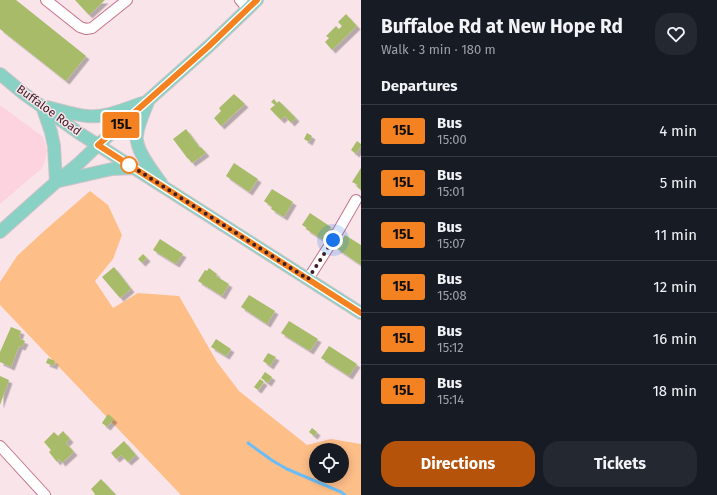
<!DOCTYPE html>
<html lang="en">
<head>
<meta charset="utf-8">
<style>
  :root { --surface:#171b24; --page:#242831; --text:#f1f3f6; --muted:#9ea1a6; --line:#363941; --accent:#b45309 }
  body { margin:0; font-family:"Fira Sans",sans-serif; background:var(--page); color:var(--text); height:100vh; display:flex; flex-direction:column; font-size:15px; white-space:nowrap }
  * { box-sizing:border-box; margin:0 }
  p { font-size:13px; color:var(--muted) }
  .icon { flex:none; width:22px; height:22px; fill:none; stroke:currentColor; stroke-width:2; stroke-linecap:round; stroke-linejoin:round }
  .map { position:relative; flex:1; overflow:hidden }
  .side { display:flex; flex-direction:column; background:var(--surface); width:356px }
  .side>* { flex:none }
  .badge { padding:0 8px; border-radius:3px; font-size:14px; line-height:26px }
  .fabs { position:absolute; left:309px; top:443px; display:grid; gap:8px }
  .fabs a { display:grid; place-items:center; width:40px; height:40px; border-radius:50%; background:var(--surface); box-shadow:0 2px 10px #0003; font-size:20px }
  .you { position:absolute; width:20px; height:20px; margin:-10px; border:3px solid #fff; border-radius:50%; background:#1a73e8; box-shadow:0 0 0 6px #1a73e833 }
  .map>.badge { position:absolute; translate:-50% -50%; box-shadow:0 0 0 2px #fff }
  h2 { padding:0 20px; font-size:15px; line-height:36px }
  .round { display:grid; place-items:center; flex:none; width:42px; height:42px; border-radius:16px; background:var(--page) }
  .overview { display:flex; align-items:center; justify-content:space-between; height:68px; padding:0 20px }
  h1 { font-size:19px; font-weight:700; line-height:30px }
  .button { display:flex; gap:8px; margin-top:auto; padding:8px 20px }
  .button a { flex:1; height:46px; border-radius:16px; background:var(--accent); color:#fff; font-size:16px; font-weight:700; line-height:46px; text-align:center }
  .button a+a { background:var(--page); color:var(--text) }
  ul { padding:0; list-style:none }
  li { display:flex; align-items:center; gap:12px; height:52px; padding:0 20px; border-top:1px solid var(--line) }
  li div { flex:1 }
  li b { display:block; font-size:15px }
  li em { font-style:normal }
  li .badge { min-width:44px; font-weight:700; text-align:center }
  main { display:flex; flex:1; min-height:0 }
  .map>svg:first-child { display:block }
  .built { fill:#fcd3de }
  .green { fill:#febe88; fill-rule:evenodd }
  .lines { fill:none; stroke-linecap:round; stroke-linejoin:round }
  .stream { stroke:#6cbdf5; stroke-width:3 }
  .building { fill:#a7bb69; filter:url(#shadow) }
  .minor-casing { stroke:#c6728c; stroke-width:12 }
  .major-casing { stroke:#cdc4c7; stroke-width:14 }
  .minor { stroke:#fff; stroke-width:10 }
  .major { stroke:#89d0c5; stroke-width:12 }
  .line-casing { stroke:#fff; stroke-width:9 }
  .line { stroke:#f58220; stroke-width:6 }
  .walk { stroke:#3e1c27; stroke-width:4; stroke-dasharray:0 7.2 }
  .stop-dot { fill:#fff; stroke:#f58220; stroke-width:2 }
  .labels { text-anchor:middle; stroke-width:3; stroke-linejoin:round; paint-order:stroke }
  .street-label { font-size:12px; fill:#3e1c27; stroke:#f8e4e9 }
</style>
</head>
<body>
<main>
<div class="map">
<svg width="361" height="495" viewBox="0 0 361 495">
  <defs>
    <filter id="shadow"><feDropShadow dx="3.5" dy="3.5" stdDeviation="0" flood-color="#0004"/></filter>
  </defs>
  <rect width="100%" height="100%" fill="#f8e4e9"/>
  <path class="built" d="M0 105 43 137 47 151 45 161 42 168 0 204Z"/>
  <path class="green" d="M90 191 108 205 122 235 113 259 95 281 113 308 138 293 179 296 217 362 239 391 307 445 331 439 361 444V495H181L0 305V282L17 256 43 232ZM316 450H342V476H316Z"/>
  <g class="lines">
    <path class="stream" d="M248 443 273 461 287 469 341 492 345 495"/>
  </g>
  <path class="building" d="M0 0H16L86 56 66 81 0 29Z
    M75 0H105L89 15Z
    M346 14 357 26 332 50 325 42 329 38 326 36 336 26 339 29 342 26 338 22Z
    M234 94 245 104 221 126 214 118 221 111 219 108Z
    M274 99 277 103 279 101 296 118 291 123 285 116 281 120 270 109 275 105 271 102Z
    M186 129 200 148 201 147 206 153 192 163 188 158V159L173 139Z
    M307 133 312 136 309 142 304 139Z
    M357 141 361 144V146L356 154 351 150Z
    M234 163 258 179 249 192 226 176Z
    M361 168V190L357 187 358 185 352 182Z
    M272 189 293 202 284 217 271 209 272 207 264 201Z
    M310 213 331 227 323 240 306 229 307 228 302 225Z
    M345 235 361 245V265L336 248Z
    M160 239 183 254 176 264 153 250Z
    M143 254 147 258 142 263 138 259Z
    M114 267 131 289 120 298 102 277Z
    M209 268 217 274 216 276 229 284 222 296 198 281 205 270 207 271Z
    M249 295 275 311 267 324 241 307Z
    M289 321 318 339 310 351 281 333Z
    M11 327 21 331 19 337H21L20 339 25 341 22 347 19 346 11 367 0 362V352Z
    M216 339 231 349 226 356 211 347Z
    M329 346 357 364 349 376 321 358Z
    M268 353 276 357 270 366 263 361Z
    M48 358 55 361 54 366 46 363Z
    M265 372 272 377 268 383 261 378Z
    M0 376 9 380 0 405Z
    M260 379 264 382 258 390 254 387Z
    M108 414 114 419 107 427 102 423Z
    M312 428 317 432 314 436 309 432Z
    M63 431 70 439 66 443 74 452 62 463 59 459 57 462 49 452 51 450 44 442 54 432 58 436Z
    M124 441 136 455 128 462 121 455 116 459 111 453Z
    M101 479 116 495H94L95 494 91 489Z"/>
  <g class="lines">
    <g class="minor-casing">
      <path id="minor" d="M46 0 80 27 86 29 92 28 127 0
        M240 0 248 9
        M308 279 333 240 356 200
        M0 446 45 495"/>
    </g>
    <g class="major-casing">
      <path id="major" d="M0 74 23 93 79 133 361 313
        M148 102C144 112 138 125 137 135 134 149 153 171 161 183
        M42 106 51 132 54 146 56 182
        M47 107C60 110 74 115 87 116 105 118 125 109 142 103
        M59 181 112 169 134 168
        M0 232 56 182 77 165 98 145 209 46 257 0"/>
    </g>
    <use href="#minor" class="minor"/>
    <use href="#major" class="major"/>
  </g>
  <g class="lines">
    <g class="line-casing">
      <path id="line" d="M257 0 209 46 98 145 361 313"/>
    </g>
    <use href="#line" class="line"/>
    <path class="walk" d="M129 165 128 164 308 279 333 240"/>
  </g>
  <circle class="stop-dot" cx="129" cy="165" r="8"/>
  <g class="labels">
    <g class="street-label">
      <text transform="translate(49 110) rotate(36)" y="4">Buffaloe Road</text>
    </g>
  </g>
</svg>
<div class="fabs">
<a><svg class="icon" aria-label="locate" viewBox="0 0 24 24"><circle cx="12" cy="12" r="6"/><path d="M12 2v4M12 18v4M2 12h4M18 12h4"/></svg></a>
</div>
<div class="you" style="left:333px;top:240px"></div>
<b class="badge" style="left:121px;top:125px;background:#f58220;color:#111">15L</b>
</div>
<section class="side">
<div class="overview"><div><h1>Buffaloe Rd at New Hope Rd</h1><p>Walk · 3 min · 180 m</p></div><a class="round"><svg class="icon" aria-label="heart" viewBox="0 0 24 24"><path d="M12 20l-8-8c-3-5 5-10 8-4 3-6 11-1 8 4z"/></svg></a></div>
<h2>Departures</h2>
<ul>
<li><span class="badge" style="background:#f58220;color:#111">15L</span><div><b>Bus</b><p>15:00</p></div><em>4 min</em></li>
<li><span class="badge" style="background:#f58220;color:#111">15L</span><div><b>Bus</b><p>15:01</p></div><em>5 min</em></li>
<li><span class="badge" style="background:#f58220;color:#111">15L</span><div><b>Bus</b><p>15:07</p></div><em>11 min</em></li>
<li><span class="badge" style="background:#f58220;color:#111">15L</span><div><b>Bus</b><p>15:08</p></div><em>12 min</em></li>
<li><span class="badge" style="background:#f58220;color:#111">15L</span><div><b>Bus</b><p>15:12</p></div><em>16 min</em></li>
<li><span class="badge" style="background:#f58220;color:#111">15L</span><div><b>Bus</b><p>15:14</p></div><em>18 min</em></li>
</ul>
<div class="button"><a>Directions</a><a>Tickets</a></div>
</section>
</main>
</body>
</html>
